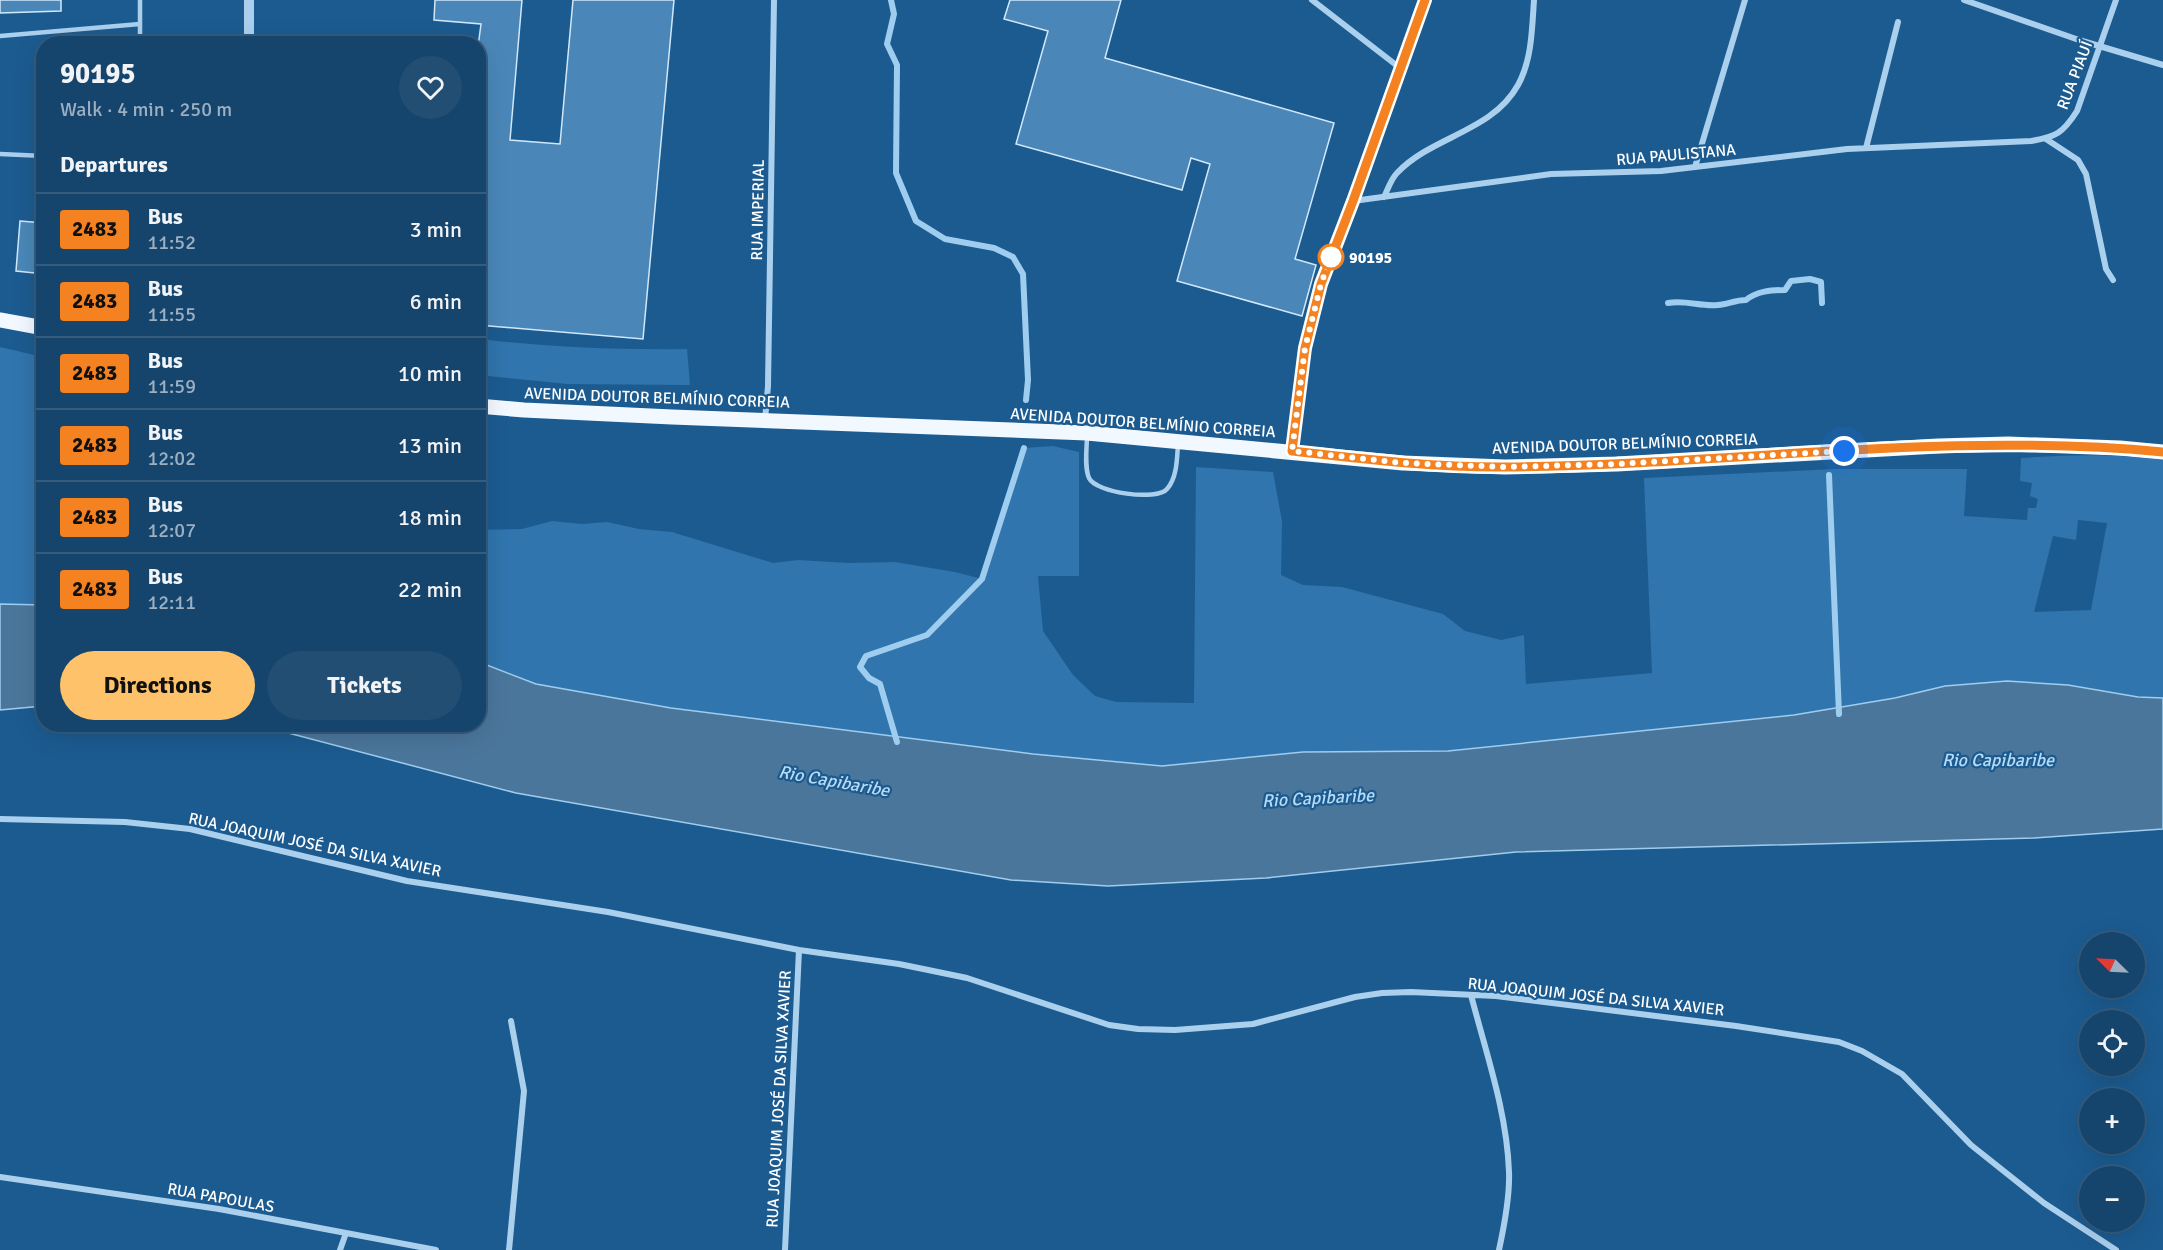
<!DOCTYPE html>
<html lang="en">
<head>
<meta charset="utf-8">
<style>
  :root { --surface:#15446c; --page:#224e74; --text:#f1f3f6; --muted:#9db0c2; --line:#345c7f; --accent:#fec36a }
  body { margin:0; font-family:Signika,sans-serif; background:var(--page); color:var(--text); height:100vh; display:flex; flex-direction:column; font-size:22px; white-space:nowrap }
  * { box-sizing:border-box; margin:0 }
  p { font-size:20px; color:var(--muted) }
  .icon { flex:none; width:33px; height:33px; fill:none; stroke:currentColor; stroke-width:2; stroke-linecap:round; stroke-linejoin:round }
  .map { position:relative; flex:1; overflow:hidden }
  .side { position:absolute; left:36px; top:36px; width:450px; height:696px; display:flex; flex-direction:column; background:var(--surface); border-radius:24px; box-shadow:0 6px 24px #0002,0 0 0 2px var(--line) }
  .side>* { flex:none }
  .badge { padding:0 12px; border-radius:4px; font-size:21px; line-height:39px }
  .needle { width:39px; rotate:294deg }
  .fabs { position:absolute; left:2079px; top:932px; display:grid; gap:12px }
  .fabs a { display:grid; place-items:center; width:66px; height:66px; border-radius:50%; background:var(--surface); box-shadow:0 6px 24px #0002,0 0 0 2px var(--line); font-size:30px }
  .you { position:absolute; width:30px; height:30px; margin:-15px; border:4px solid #fff; border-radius:50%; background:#1a73e8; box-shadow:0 0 0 9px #1a73e833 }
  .map>.badge { position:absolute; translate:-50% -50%; box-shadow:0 0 0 3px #fff }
  h2 { padding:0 24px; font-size:22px; line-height:54px }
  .round { display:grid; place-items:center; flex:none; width:63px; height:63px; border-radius:32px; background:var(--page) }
  .summary { display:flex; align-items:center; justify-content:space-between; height:102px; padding:0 24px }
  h1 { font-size:28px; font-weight:700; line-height:45px }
  .action { display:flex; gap:12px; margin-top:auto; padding:12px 24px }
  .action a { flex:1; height:69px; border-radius:36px; background:var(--accent); color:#111; font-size:24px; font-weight:700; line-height:69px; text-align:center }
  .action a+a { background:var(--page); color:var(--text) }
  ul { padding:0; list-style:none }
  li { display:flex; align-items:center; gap:18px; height:72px; padding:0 24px; border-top:2px solid var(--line) }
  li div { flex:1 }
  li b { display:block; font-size:22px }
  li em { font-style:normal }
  li .badge { min-width:66px; font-weight:700; text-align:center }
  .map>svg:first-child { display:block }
  .green { fill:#3075ad; fill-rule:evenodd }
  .water { fill:#4b769c; stroke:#9fcdef; stroke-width:1.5 }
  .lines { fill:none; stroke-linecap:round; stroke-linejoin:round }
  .stream { stroke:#9fcdef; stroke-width:6 }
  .building { fill:#4a87b8; stroke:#d1e8fa; stroke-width:1.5 }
  .service { stroke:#abd0ee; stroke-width:4.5 }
  .minor { stroke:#abd0ee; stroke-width:6 }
  .tertiary { stroke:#abd0ee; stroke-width:10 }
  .primary { stroke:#f2f8ff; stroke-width:15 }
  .line-casing { stroke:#fff; stroke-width:14 }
  .line { stroke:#f58220; stroke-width:9 }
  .walk { stroke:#fff; stroke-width:6; stroke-dasharray:0 10.8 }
  .stop-dot { fill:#fff; stroke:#f58220; stroke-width:3 }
  .labels { text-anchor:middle; stroke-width:4.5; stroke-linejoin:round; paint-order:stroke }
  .street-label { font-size:16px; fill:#fff; stroke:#1c5b90 }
  .stop-label { font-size:16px; font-weight:bold; fill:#fff; stroke:#1c5b90; text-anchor:start }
  .water-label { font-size:18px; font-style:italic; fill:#b7daf5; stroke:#1c5b90 }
</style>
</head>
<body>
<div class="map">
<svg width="2163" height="1250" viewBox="0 0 2163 1250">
  <rect width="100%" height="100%" fill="#1c5b90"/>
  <path class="green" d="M479 339C548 347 617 350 687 349L690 385 567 384 479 375Z
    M0 347 43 357V605L0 604Z
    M1053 446 1079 452V576H1038L1043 631 1073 675 1095 696 1116 702 1194 703 1196 467 1273 472 1282 521 1281 575 1303 585 1342 587 1443 614 1465 631 1501 640 1524 635 1526 684 1652 673 1644 478 1835 469H1967L1964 516 2027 520 2028 508H2036L2038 499 2030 496 2032 483 2020 481 2021 458C2069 455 2114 453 2163 460V698L2138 697 2068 685 2007 681 1945 686 1895 698 1794 715 1448 751 1303 752 1162 766 1033 754 671 708 536 684 479 662 478 530 522 529 552 521 582 524 607 522 639 529 672 532 773 563 798 560 849 563 895 562 955 572 982 579 1024 448ZM2078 520 2107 523 2091 610 2034 612 2053 536 2076 540Z"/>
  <path class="water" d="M0 604 43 605V706L0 710Z
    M479 662 536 684 671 708 1033 754 1162 766 1303 752 1448 751 1794 715 1895 698 1945 686 2007 681 2068 685 2138 697 2163 698V829L2034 838 1516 852 1266 878 1108 886 1011 880 516 793 258 725 478 724Z"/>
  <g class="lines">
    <path class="stream" d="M891 0 894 14 887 44 897 65 896 173 916 221 945 239 994 248 1013 257 1023 274 1028 380 1026 400
      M1668 303C1687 300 1701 307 1718 305 1728 304 1736 300 1746 300 1757 291 1771 290 1785 290L1791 281 1810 279 1821 282 1822 303
      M1829 475 1839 714
      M897 742 880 684 869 678 860 667 866 656 927 635 982 579 1024 448"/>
  </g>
  <path class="building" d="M0 0H61V11L0 13Z
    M435 0H522L510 140 560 144 573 0H674L643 339 478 325V47L481 24 434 20Z
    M1010 0H1121L1105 58 1334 123 1295 259 1316 265 1302 316 1177 281 1210 164 1191 158 1182 190 1016 144 1048 31 1004 19Z
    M20 221 44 223V274L16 271Z"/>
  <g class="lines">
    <path class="service" d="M0 36 140 24
      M140 44V0
      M0 154 44 156
      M1087 435C1087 448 1084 466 1089 478 1096 493 1157 501 1167 489 1177 478 1177 459 1178 444"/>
    <path class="minor" d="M1312 0 1400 68
      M1964 0 2079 40 2163 65
      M2046 139 2078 160 2086 174 2106 269 2113 280
      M1866 148 1898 22
      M1695 167 1745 0
      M1384 197C1388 189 1391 179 1397 173 1432 136 1492 132 1518 85 1532 60 1532 28 1534 0
      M1353 201 1551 174 1661 171 1847 149 2031 141C2056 137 2063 133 2077 111L2116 0
      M765 420 768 386 774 0
      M0 819 125 822 190 829 407 881 608 912 799 950 899 964 967 978 1109 1025 1138 1029 1175 1030 1253 1024 1355 997 1382 993 1411 992 1496 996 1736 1026 1839 1042 1862 1051 1902 1074 1971 1145 2044 1203 2116 1250
      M1471 995C1486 1053 1507 1112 1509 1172 1510 1196 1504 1227 1499 1250
      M0 1177 219 1209 436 1250
      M340 1250 346 1233
      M509 1250 524 1091 511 1021
      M785 1250 799 950"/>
    <path class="tertiary" d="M249 0V44
      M1291 451 1305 348 1321 283 1353 201 1425 0"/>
    <path class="primary" d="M0 320 44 328
      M478 406 524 410 672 417 1087 433 1403 463 1505 467 1617 464 1938 446 2008 444 2120 448 2163 452"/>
  </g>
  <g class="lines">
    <g class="line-casing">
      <path id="line" d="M1425 0 1353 201 1321 284 1305 348 1292 451C1363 459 1436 468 1508 467 1726 465 1945 431 2163 452"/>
    </g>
    <use href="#line" class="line"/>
    <path class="walk" d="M1331 257 1321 284 1305 348 1292 451 1403 463 1505 467 1617 464 1844 451"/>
  </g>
  <circle class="stop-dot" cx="1331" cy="257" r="12"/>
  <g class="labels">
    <g class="street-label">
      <text transform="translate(2074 75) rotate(-69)" y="6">RUA PIAUÍ</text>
      <text transform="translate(1676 154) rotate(-5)" y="6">RUA PAULISTANA</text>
      <text transform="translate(757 210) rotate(-89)" y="6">RUA IMPERIAL</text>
      <text transform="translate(657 397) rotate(2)" y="6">AVENIDA DOUTOR BELMÍNIO CORREIA</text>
      <text transform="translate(1143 422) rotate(4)" y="6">AVENIDA DOUTOR BELMÍNIO CORREIA</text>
      <text transform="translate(1625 443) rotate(-2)" y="6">AVENIDA DOUTOR BELMÍNIO CORREIA</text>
      <text transform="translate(315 844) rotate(12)" y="6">RUA JOAQUIM JOSÉ DA SILVA XAVIER</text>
      <text transform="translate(1596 996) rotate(6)" y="6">RUA JOAQUIM JOSÉ DA SILVA XAVIER</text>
      <text transform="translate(778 1099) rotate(-87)" y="6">RUA JOAQUIM JOSÉ DA SILVA XAVIER</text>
      <text transform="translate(221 1197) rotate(10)" y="6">RUA PAPOULAS</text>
    </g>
    <g class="stop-label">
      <text x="1349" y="263">90195</text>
    </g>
    <g class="water-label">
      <text x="1998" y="766">Rio Capibaribe</text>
      <text transform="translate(834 781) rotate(10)" y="6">Rio Capibaribe</text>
      <text transform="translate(1318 798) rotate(-3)" y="6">Rio Capibaribe</text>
    </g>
  </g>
</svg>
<div class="fabs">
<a><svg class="needle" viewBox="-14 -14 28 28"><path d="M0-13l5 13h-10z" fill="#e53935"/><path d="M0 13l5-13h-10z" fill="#9db0c2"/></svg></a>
<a><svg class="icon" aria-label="locate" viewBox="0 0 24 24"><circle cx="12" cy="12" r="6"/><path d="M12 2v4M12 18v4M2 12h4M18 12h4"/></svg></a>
<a>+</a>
<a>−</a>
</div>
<div class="you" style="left:1844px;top:451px"></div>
<section class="side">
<div class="summary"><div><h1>90195</h1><p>Walk · 4 min · 250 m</p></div><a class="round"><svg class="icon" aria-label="heart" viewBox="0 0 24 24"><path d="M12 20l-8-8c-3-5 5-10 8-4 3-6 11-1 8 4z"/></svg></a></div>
<h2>Departures</h2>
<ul>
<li><span class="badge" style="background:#f58220;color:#111">2483</span><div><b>Bus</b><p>11:52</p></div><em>3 min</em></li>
<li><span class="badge" style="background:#f58220;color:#111">2483</span><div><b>Bus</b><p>11:55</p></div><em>6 min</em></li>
<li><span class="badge" style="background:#f58220;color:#111">2483</span><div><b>Bus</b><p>11:59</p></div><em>10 min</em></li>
<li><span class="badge" style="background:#f58220;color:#111">2483</span><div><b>Bus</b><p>12:02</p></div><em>13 min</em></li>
<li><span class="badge" style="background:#f58220;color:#111">2483</span><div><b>Bus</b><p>12:07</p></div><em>18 min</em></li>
<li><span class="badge" style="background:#f58220;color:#111">2483</span><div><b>Bus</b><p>12:11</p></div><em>22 min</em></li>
</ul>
<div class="action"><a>Directions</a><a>Tickets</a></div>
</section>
</div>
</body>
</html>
